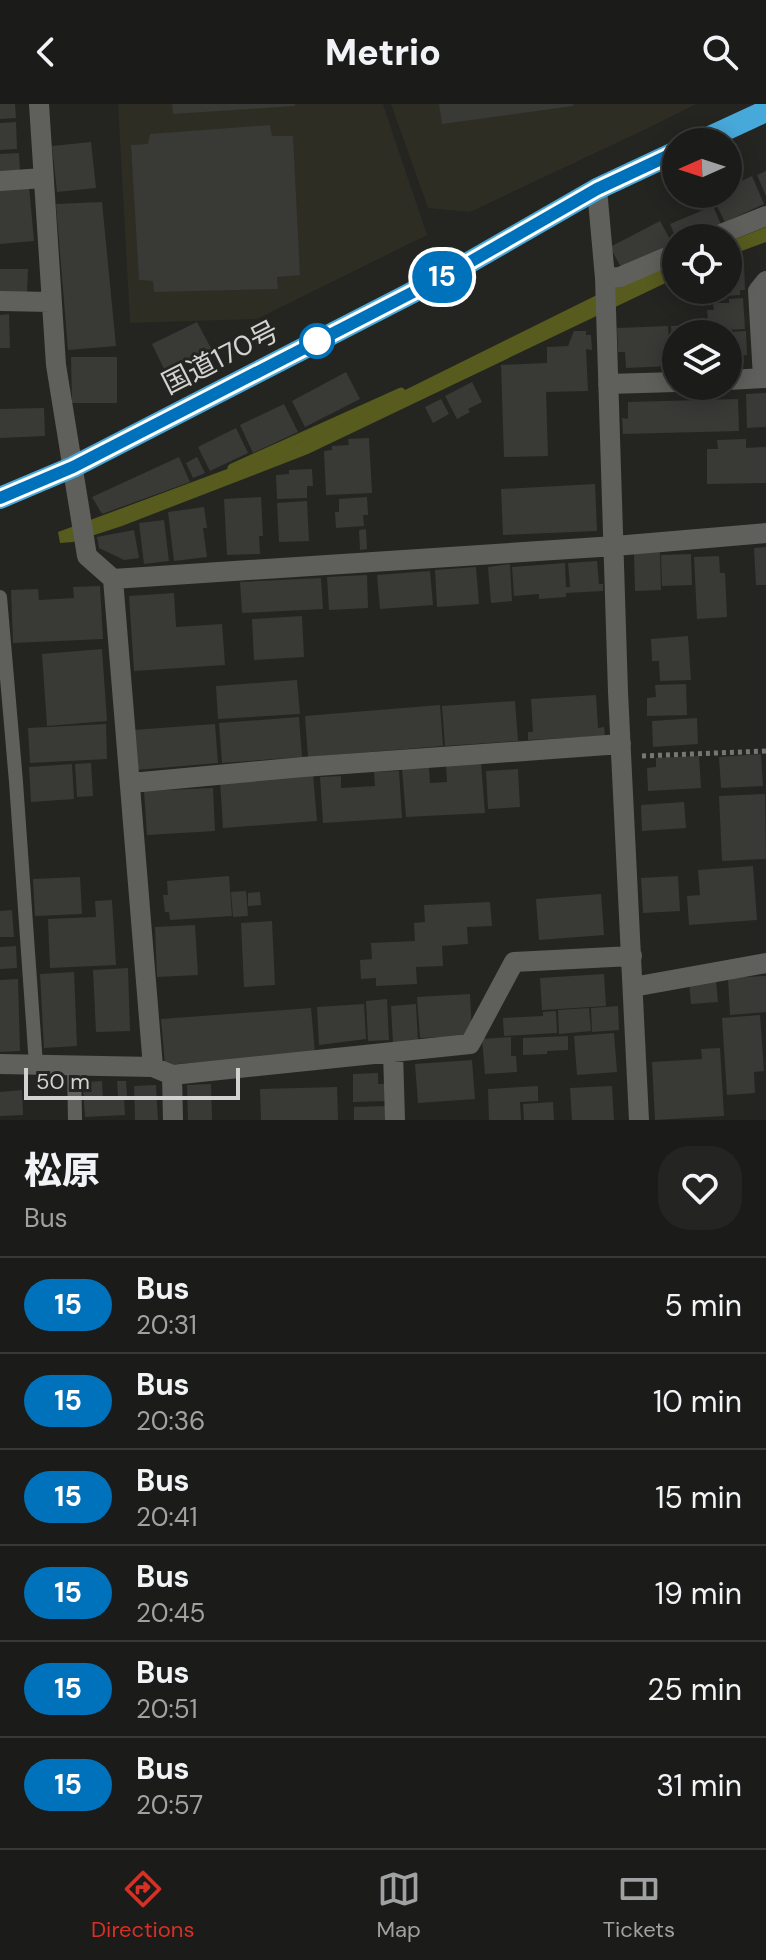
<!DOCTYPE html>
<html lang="en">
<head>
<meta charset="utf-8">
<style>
  :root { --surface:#1b1b19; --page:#242422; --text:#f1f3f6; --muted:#a0a1a2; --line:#393938; --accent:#d93025 }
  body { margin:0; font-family:"DM Sans","Noto Sans JP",sans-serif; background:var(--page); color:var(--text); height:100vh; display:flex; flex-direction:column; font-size:30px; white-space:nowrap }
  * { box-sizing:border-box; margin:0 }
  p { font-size:26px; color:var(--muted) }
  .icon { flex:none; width:44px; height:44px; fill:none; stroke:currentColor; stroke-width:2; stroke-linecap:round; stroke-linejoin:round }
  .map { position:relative; height:1016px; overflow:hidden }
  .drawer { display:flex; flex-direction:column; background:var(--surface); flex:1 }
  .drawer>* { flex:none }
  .badge { padding:0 16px; border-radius:26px; font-size:28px; line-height:52px }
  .needle { width:52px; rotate:267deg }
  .tools { position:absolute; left:662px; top:24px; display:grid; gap:16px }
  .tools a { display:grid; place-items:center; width:80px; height:80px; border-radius:50%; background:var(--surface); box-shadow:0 4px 20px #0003,0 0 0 2px var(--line); font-size:40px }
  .scale { position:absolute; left:24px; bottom:20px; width:216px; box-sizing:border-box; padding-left:8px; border:4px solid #d2d3d0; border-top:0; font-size:22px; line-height:28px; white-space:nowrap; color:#d2d3d0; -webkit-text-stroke:6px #242421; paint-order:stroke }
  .map>.badge { position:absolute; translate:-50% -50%; box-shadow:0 0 0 4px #fff }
  .round { display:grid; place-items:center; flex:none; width:84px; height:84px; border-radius:32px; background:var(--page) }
  .overview { display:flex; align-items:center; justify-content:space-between; height:136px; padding:0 24px }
  h1 { font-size:38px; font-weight:800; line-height:60px }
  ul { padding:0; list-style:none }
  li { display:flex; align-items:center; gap:24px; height:96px; padding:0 24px; border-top:2px solid var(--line) }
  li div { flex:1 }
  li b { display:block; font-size:30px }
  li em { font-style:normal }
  li .badge { min-width:88px; font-weight:700; text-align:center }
  header { display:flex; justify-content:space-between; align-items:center; height:104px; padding:0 24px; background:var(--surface); font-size:36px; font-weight:800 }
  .menu { display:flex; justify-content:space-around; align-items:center; height:112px; border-top:2px solid var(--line); background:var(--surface); font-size:22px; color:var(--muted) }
  .menu a { display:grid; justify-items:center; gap:4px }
  .menu .selected { color:var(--accent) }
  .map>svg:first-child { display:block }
  .built { fill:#2d2d24 }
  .water { fill:#575b1d }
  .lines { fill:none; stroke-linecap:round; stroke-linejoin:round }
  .stream { stroke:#575b1d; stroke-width:9 }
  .building { fill:#393936 }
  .path { stroke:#767673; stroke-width:5; stroke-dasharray:4 4; stroke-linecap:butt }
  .service { stroke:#5f5f5b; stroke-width:14 }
  .minor { stroke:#5f5f5b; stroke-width:20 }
  .trunk { stroke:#47a8da; stroke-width:22 }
  .line-casing { stroke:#fff; stroke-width:18 }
  .line { stroke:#0072bc; stroke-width:12 }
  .stop-dot { fill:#fff; stroke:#0072bc; stroke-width:4 }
  .labels { text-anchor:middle; stroke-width:6; stroke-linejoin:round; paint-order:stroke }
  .street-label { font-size:28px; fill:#d2d3d0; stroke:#242421 }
</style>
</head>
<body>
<header><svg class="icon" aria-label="back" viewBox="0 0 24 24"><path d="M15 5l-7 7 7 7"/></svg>Metrio<svg class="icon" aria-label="search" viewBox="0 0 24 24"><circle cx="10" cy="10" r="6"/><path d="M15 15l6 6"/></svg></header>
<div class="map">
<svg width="766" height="1016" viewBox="0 0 766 1016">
  <rect width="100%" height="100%" fill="#242421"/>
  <path class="built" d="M118 0H383L427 131 257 215 130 219Z
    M391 0H696L644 26 470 108 428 104Z"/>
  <path class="water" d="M766 123V138L728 152V138Z
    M676 158V174L308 350 122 422 73 438 60 439 58 428 300 338 615 182Z"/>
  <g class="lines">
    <path class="stream" d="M232 364 401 288"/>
  </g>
  <path class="building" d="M0 0H15L16 14 0 15Z
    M172 0H295V2L173 10Z
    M439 0H573V2L442 20Z
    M16 18 17 45 0 46V19Z
    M270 21 272 32H293L300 171 277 173 278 185 154 188 153 177 139 176 131 41 148 40 150 30Z
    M91 38 96 84 57 88 52 42Z
    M19 49 20 68 0 69V50Z
    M766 67V92L757 71Z
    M752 72 764 100 725 118 714 96 720 93 719 90H728V83Z
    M29 82 34 137 0 140V84Z
    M102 98 116 242 68 246 56 100Z
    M713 102 724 127 707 134H676L670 120Z
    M660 117 672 139 622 165 610 143Z
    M744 159 745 186H740V191L709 193V186H728V160Z
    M0 165H28L27 191 0 190Z
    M743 194 745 225 709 227 707 206H714L713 199H729V195Z
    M9 210 10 244H0V211Z
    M197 218 212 246 166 269 152 240Z
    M697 221V225H703V230H676V259H674L671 222Z
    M668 222 670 262 626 264 625 248H618L617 224Z
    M574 227H586V231H591L592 246 586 245 588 287 546 288 548 352 504 353 501 261 547 259V243L568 242Z
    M746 227 747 251 735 252V263H728V228Z
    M71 253H117V299H72Z
    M346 268 360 295 305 323 292 297Z
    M472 278 482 298 468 305 470 308 457 315 445 292Z
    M766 289V323L747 324 746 290Z
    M441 295 449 310 433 319 425 303Z
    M738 295 739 327 623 330 622 314 628 315V298Z
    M284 300 298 328 253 349 240 321Z
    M44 304 45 332 0 334V305Z
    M236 324 248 349 210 367 198 343Z
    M369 334 372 389 326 391 324 347 332 346V342L349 341 348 335Z
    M746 335V344L766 343V379L707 380V345H718L717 336Z
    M179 353 190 378 102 410 92 393Z
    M197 353 205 369 193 374 186 359Z
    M312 365 313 382H307V394L277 395 276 371 289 370V366Z
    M595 380 597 427 503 431 501 385Z
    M261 393 263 432H259L260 450 227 451 224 395Z
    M367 393 368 411H363L364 422 336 424 335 408H339V395Z
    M307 397 309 437 279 438 277 399Z
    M204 403 207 424H203L207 453 174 457 168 408Z
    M164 416 169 457 144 460 139 419Z
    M366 425 367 445 360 446 359 426Z
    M134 426 139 454 124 456 99 444 97 433Z
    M766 443V481H756L754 444Z
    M660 448 661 486 635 487 634 449Z
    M691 450 692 481 662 482 661 451Z
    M719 452 720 469H725L727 513 697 515 694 453Z
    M597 457 599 480H603V487L566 489V493L539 495V490L514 492 512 463 565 459 566 483H570L568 459Z
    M510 460 512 497 491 499 488 463Z
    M476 463 479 500 437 503 435 466Z
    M430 467 433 501 380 505 377 471Z
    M367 471 368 504 329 506 327 473Z
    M321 474 323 505 242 509 240 478Z
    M100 482 103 535 13 539 11 486 38 485 39 496 74 494 73 483Z
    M174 489 176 523 222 520 225 561 134 567 129 492Z
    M302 512 304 553 254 556 252 515Z
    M688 532 691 576 660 577 659 557H652L651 535Z
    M102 545 107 617 47 622 42 550Z
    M297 576 300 610 218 615 216 582Z
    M686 580 687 611 647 612V594L656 593 655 581Z
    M596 591 598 624 604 623 605 632 528 636V628H533L531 595Z
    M515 597 518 637 445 642 442 602Z
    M440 601 443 642 308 653 305 612Z
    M299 613 302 653 222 659 219 619Z
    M697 614 698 640 653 643 652 617Z
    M106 620 107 655 30 659 28 624Z
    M215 620 218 659 136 666 133 626Z
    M761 650 763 682 721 684 719 653Z
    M699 652 701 684 648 687 647 664 656 663V654Z
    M91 659 93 692 77 693 75 660Z
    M481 659 485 709 406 713 402 665 429 664 430 679 447 678 446 661Z
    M72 660 74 695 31 698 29 663Z
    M518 665 520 703 488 705 486 667Z
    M399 667 402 714 323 719 320 673 341 672V684L375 682 374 668Z
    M313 670 317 717 223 724 220 677Z
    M213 684 215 727 147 731 144 687Z
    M765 690 766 755 722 757 719 692Z
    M684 698 686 724 642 727 641 701Z
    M753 762 757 816 689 821 687 792 700 791 698 766Z
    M229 772 232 812 170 816 169 808H165L163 791H168L167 777Z
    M678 772 680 807 643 809 641 774Z
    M80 773 82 810 35 812 33 775Z
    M246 787 248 812 233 813 231 788Z
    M260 788 261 801 248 802V789Z
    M601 790 604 831 539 836 536 795Z
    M112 796 116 861 50 864 48 815 96 813 95 797Z
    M490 798 492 822 467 823 468 840 442 842 443 862 416 863 417 880 376 882V874L361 875 360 856 372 855 371 839 415 837 414 819 425 818 424 801Z
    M12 806 14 833H0V807Z
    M272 817 275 881 244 883 241 819Z
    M195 821 198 871 157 873 155 823Z
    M16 842 17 864 0 865V843Z
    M128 864 130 927 96 928 93 866Z
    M74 868 77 942 44 944 40 870Z
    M604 870 606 902 542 906 540 874Z
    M766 872V908L730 911 728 874Z
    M18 875 20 947 0 948V876Z
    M716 876 718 898 691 900 689 878Z
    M470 890 472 932 420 934 417 893Z
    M387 895 389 936 368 937 366 897Z
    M364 900 366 935 319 941 317 903Z
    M416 900 418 938 393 940 391 902Z
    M618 902 619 926 592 928 591 904Z
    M311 904 315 949 165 961 161 915Z
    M589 904 591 927 559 930 558 906Z
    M556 907 557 929 504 932 503 914 543 912V908Z
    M760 911 764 967 754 968 755 989 727 991 722 914Z
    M614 929 617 968 577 971 574 932Z
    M568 932V946L547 947V950L523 951V934Z
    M511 933V952H516L517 968 485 970 482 935Z
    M720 944 724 1012 655 1016 652 958 702 955 701 945Z
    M472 956 475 995 418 999 415 960Z
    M378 969V980H385V997L353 998V970Z
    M102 977 103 995 124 994 125 1011 85 1013 83 984 88 978Z
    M117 977H126L127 992H118Z
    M211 980 212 1016H188L187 981Z
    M156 981 158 1016H135L134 982Z
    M538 982V997L520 998 521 1016H489L488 985Z
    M612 982 614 1016H572L570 984Z
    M337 983 338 1016H261L260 985Z
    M22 986 23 1011 0 1012V988Z
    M553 998 554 1016H524L523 1000Z
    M387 1002 388 1016H354V1003Z"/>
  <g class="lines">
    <path class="path" d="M642 652 766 647"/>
    <path class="service" d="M0 493 16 678 36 961
      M74 962 75 1016"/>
    <path class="minor" d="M0 77 43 74
      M597 85 605 174 618 588 639 1016
      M711 134 766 112
      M605 174 620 173 676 149
      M0 197 51 198
      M763 274 758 187 766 177
      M728 276 766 274
      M608 280 676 278
      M113 475 615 442 766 429
      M131 679 303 663 621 640
      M633 883 766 859
      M393 948 395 1016
      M0 960 153 963 113 475 87 452 56 261 39 0
      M153 963 172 971 470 940 514 858 632 852
      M172 971 173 1016"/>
    <path class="trunk" d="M699 38 766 7
      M0 394 73 363 456 166 597 85 676 48"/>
  </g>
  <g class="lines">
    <g class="line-casing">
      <path id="line" d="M0 394 73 363 456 166 597 85 676 48"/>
    </g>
    <use href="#line" class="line"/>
  </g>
  <circle class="stop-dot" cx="317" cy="237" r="16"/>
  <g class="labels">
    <g class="street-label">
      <text transform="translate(220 253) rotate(-27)" y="10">国道170号</text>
    </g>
  </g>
</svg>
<div class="tools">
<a><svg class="needle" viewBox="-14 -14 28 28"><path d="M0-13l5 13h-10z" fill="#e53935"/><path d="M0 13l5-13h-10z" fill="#a0a1a2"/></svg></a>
<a><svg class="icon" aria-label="locate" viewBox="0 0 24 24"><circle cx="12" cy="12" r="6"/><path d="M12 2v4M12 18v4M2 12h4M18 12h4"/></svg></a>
<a><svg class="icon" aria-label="layers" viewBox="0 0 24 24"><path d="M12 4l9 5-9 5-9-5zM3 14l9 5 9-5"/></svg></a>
</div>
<div class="scale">50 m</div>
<b class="badge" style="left:442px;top:173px;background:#0072bc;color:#fff">15</b>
</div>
<section class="drawer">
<div class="overview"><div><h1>松原</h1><p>Bus</p></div><a class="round"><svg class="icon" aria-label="heart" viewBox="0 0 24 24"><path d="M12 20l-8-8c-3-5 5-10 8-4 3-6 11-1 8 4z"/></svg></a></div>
<ul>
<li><span class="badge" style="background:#0072bc;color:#fff">15</span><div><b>Bus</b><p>20:31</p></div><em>5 min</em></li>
<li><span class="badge" style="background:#0072bc;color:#fff">15</span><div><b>Bus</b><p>20:36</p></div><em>10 min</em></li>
<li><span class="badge" style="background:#0072bc;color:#fff">15</span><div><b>Bus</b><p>20:41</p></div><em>15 min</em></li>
<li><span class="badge" style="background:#0072bc;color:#fff">15</span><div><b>Bus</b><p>20:45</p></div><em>19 min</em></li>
<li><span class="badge" style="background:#0072bc;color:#fff">15</span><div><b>Bus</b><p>20:51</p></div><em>25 min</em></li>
<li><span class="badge" style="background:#0072bc;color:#fff">15</span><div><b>Bus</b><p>20:57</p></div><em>31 min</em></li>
</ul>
</section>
<nav class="menu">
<a class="selected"><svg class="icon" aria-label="directions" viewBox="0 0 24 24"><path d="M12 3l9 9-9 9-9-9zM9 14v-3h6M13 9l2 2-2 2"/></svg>Directions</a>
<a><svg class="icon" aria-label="map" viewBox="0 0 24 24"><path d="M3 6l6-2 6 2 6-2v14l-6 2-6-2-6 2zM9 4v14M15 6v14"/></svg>Map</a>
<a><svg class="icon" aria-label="tickets" viewBox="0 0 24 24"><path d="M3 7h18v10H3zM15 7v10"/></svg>Tickets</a>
</nav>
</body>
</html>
